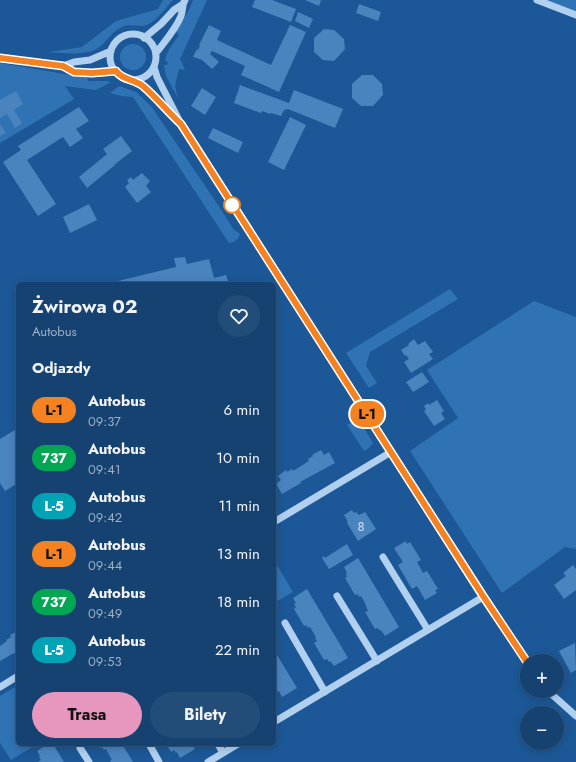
<!DOCTYPE html>
<html lang="pl">
<head>
<meta charset="utf-8">
<style>
  :root { --surface:#154271; --page:#224d79; --text:#f1f3f6; --muted:#9db0c3; --line:#345b84; --accent:#e797bd }
  body { margin:0; font-family:Jost,sans-serif; background:var(--page); color:var(--text); height:100vh; display:flex; flex-direction:column; font-size:15px; white-space:nowrap }
  * { box-sizing:border-box; margin:0 }
  p { font-size:13px; color:var(--muted) }
  .icon { flex:none; width:22px; height:22px; fill:none; stroke:currentColor; stroke-width:2; stroke-linecap:round; stroke-linejoin:round }
  .map { position:relative; flex:1; overflow:hidden }
  .drawer { position:absolute; left:16px; top:282px; width:260px; height:464px; display:flex; flex-direction:column; background:var(--surface); border-radius:6px; box-shadow:0 2px 10px #0003,0 0 0 1px var(--line) }
  .drawer>* { flex:none }
  .badge { padding:0 8px; border-radius:13px; font-size:14px; line-height:26px }
  .fabs { position:absolute; left:520px; top:654px; display:grid; gap:8px }
  .fabs a { display:grid; place-items:center; width:44px; height:44px; border-radius:50%; background:var(--surface); box-shadow:0 2px 10px #0003,0 0 0 1px var(--line); font-size:20px }
  .map>.badge { position:absolute; translate:-50% -50%; box-shadow:0 0 0 2px #fff }
  h2 { padding:0 16px; font-size:15px; line-height:36px }
  .round { display:grid; place-items:center; flex:none; width:42px; height:42px; border-radius:21px; background:var(--page) }
  .headline { display:flex; align-items:center; justify-content:space-between; height:68px; padding:0 16px }
  h1 { font-size:19px; font-weight:700; line-height:30px }
  .primary-button { display:flex; gap:8px; margin-top:auto; padding:8px 16px }
  .primary-button a { flex:1; height:46px; border-radius:24px; background:var(--accent); color:#111; font-size:16px; font-weight:700; line-height:46px; text-align:center }
  .primary-button a+a { background:var(--page); color:var(--text) }
  ul { padding:0; list-style:none }
  li { display:flex; align-items:center; gap:12px; height:48px; padding:0 16px }
  li div { flex:1 }
  li b { display:block; font-size:15px }
  li em { font-style:normal }
  li .badge { min-width:44px; font-weight:700; text-align:center }
  .map>svg:first-child { display:block }
  .green { fill:#3073b4 }
  .building { fill:#4a84bf }
  .lines { fill:none; stroke-linecap:round; stroke-linejoin:round }
  .minor { stroke:#b1d0f0; stroke-width:7 }
  .line-casing { stroke:#fff; stroke-width:9 }
  .line { stroke:#f58220; stroke-width:6 }
  .stop-dot { fill:#fff; stroke:#f58220; stroke-width:2 }
  .labels { text-anchor:middle; stroke-width:3; stroke-linejoin:round; paint-order:stroke }
  .number-label { font-size:13px; fill:#d2e0ef }
</style>
</head>
<body>
<div class="map">
<svg width="576" height="762" viewBox="0 0 576 762">
  <rect width="100%" height="100%" fill="#1c5897"/>
  <path class="green" d="M163 0H173C165 8 155 24 143 26 136 26 129 24 122 27 113 31 109 38 102 45 89 57 65 53 49 52L82 47 116 21 158 9Z
    M193 0H207L180 59 185 70 179 69 175 86 178 98 166 76 164 65H167L168 62 165 61C167 50 173 44 179 35L176 32 189 10Z
    M543 0H576V12Z
    M120 57a13 13 0 1 1 26 0a13 13 0 1 1-26 0Z
    M0 63 76 76H87L88 81H107L111 82 96 90 65 86 74 99 0 143Z
    M119 86 136 92 151 106 218 205 234 230 240 234C238 240 235 242 229 243L133 97 121 96 110 93Z
    M450 289 458 299 370 352 366 366 377 383 369 388 346 353Z
    M534 301 576 317V549L565 547 502 593 410 451 458 418 427 370Z
    M358 418 373 443 369 448 364 451 347 425Z
    M274 560 293 592 274 603Z
    M18 685V744H37L11 760 0 743V696Z"/>
  <path class="building" d="M255 0H272L296 9 291 22 252 7Z
    M305 0H321L319 6Z
    M359 4 381 12 378 21 356 13Z
    M298 12 313 19 309 28 295 21Z
    M209 25 221 31 217 40 271 65 290 25 306 32 279 92 241 75 245 66 212 51 210 54 219 62 212 69 202 60 193 57 197 49 198 50 200 46 199 45Z
    M324 29 334 30 344 39 345 49 334 61 323 60 314 52V38Z
    M362 75H373L382 84 383 95 373 106H361L352 98V84Z
    M240 85 289 103 294 90 343 109 335 128 288 109 284 110 281 116 271 113 270 114 262 111 261 113 234 103Z
    M202 88 216 97 205 115 191 106Z
    M16 91 23 104 14 110 22 123 15 128 7 114 0 118V100Z
    M79 107 89 121 76 129 83 138 70 147 63 137 27 160 56 204 38 216 3 162 21 150 18 146Z
    M290 117 306 125 284 170 268 162Z
    M0 124 6 133 0 136Z
    M213 128 243 142 238 153 208 138Z
    M121 136 132 151 114 165H115L87 188 79 177 107 154 103 149Z
    M142 173 150 181 146 186 151 192 137 203 125 187 129 183 127 180 131 177 133 180Z
    M89 204 97 220 70 233 63 217Z
    M185 257 187 264 209 259 214 278 226 275 229 284H119L118 281 176 267 174 258Z
    M414 339 418 345 425 341 433 352 429 354 433 359 411 373 404 362 409 359 406 355 405 356 401 350 409 345 408 344Z
    M422 372 429 382 413 392 406 382Z
    M437 400 444 411 441 413 445 419 434 426 424 411 426 410 424 406 428 403 429 405Z
    M18 428V483L5 491 0 483V439Z
    M321 450 324 455 329 452 335 463 300 482 301 483 282 494 276 484 281 480 278 476 286 470 287 472 292 469 293 471 309 461 308 459 313 456 312 455Z
    M352 510 354 513 356 512 359 515 365 512 376 529 358 541 347 523 348 522 344 515Z
    M406 541 407 544 410 542 421 560 417 562 423 573 427 571 438 589 435 590 437 593 425 600 417 586 412 589 398 565 403 562 394 548Z
    M347 544 353 555 329 569 322 558 324 556 325 558Z
    M358 558 399 627 385 636 381 630 380 631 378 628 375 629 365 612 368 611 364 601 361 596 359 597 358 594 355 595 345 578 347 577 346 574 347 573 344 567Z
    M573 565 576 569V590L564 599 554 585 566 576 563 573Z
    M307 589 348 658 334 666 330 661 329 662 327 659 324 660 314 643 317 641 315 638 316 637 310 627 308 628 306 625 304 626 294 609 296 607 294 604 296 603 293 598Z
    M18 631V652L15 654 14 653 0 661V646L7 641 6 640 11 637 10 635Z
    M575 643 576 670 571 673 559 651Z
    M274 650 297 688 282 697 279 691 278 692 276 689 274 690Z
    M48 744H53L64 762H38L41 760 39 757 40 756 37 751Z
    M97 744H122L133 762H111L110 760H112L106 749 104 750 102 747 100 748Z
    M166 744H192L195 749 180 758 177 752 176 753 174 750 171 752Z"/>
  <g class="lines">
    <path class="minor" d="M537 0 576 15
      M110 57a23 23 0 1 1 46 0a23 23 0 1 1-46 0Z
      M144 38 161 24 174 10 183 4
      M156 53C165 41 176 29 181 16 183 10 182 5 185 0
      M0 58 63 66 74 72 101 73 116 71
      M63 66 74 62 90 60 111 51
      M154 67 157 77 181 124 483 597 527 662
      M134 80 143 86 176 119
      M274 522 391 452
      M383 557 428 630
      M337 596 377 661
      M285 623 325 692
      M0 687 18 676
      M548 691 576 716
      M274 722 483 597
      M149 744 159 762
      M218 744 223 753
      M80 748 89 762
      M208 762 238 744"/>
  </g>
  <g class="lines">
    <g class="line-casing">
      <path id="line" d="M0 58 63 66 74 72 92 73 116 71C122 80 134 79 143 86 156 97 168 112 181 124L483 596 527 662"/>
    </g>
    <use href="#line" class="line"/>
  </g>
  <circle class="stop-dot" cx="232" cy="205" r="8"/>
  <g class="labels">
    <g class="number-label">
      <text x="361" y="531">8</text>
    </g>
  </g>
</svg>
<div class="fabs">
<a>+</a>
<a>−</a>
</div>
<b class="badge" style="left:367px;top:414px;background:#f58220;color:#111">L-1</b>
<section class="drawer">
<div class="headline"><div><h1>Żwirowa 02</h1><p>Autobus</p></div><a class="round"><svg class="icon" aria-label="heart" viewBox="0 0 24 24"><path d="M12 20l-8-8c-3-5 5-10 8-4 3-6 11-1 8 4z"/></svg></a></div>
<h2>Odjazdy</h2>
<ul>
<li><span class="badge" style="background:#f58220;color:#111">L-1</span><div><b>Autobus</b><p>09:37</p></div><em>6 min</em></li>
<li><span class="badge" style="background:#00a651;color:#fff">737</span><div><b>Autobus</b><p>09:41</p></div><em>10 min</em></li>
<li><span class="badge" style="background:#00a3b4;color:#fff">L-5</span><div><b>Autobus</b><p>09:42</p></div><em>11 min</em></li>
<li><span class="badge" style="background:#f58220;color:#111">L-1</span><div><b>Autobus</b><p>09:44</p></div><em>13 min</em></li>
<li><span class="badge" style="background:#00a651;color:#fff">737</span><div><b>Autobus</b><p>09:49</p></div><em>18 min</em></li>
<li><span class="badge" style="background:#00a3b4;color:#fff">L-5</span><div><b>Autobus</b><p>09:53</p></div><em>22 min</em></li>
</ul>
<div class="primary-button"><a>Trasa</a><a>Bilety</a></div>
</section>
</div>
</body>
</html>
